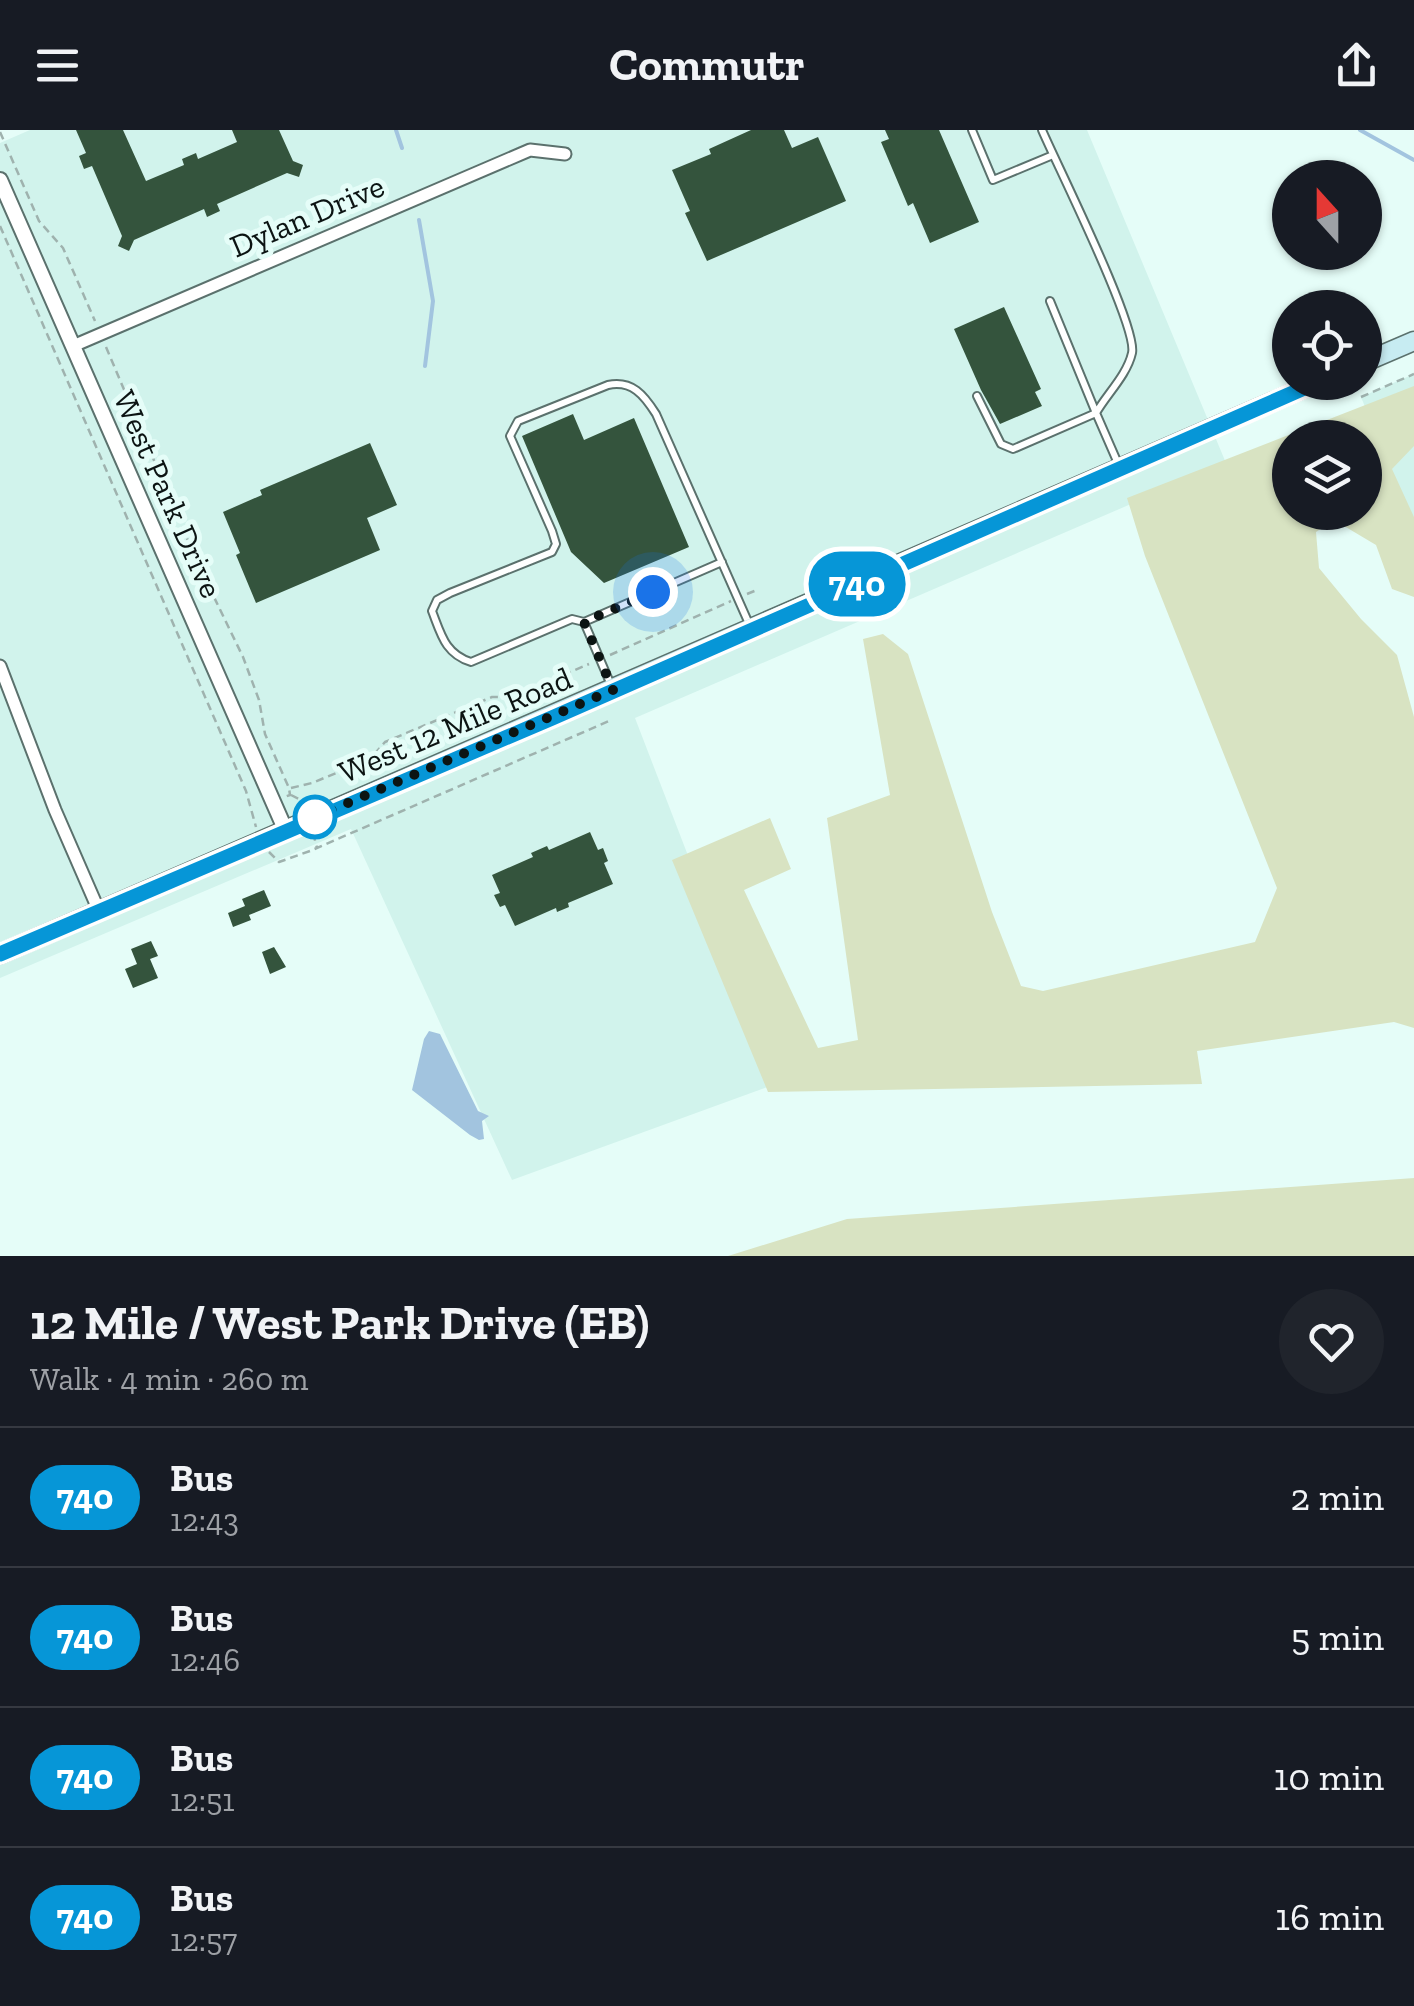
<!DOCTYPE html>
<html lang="en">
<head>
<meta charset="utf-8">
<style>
  :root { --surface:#171b24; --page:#20242c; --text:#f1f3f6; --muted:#9ea1a6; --line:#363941 }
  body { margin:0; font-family:"Zilla Slab",serif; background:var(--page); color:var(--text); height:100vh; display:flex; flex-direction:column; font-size:38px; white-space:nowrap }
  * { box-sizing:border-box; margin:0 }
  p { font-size:32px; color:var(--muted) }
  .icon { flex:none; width:55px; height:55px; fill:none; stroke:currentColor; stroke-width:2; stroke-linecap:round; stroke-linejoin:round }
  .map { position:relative; height:1126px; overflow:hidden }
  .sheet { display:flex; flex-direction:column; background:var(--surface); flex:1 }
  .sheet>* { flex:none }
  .badge { padding:0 20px; border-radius:32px; font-size:35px; line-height:65px }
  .needle { width:65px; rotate:339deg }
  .controls { position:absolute; left:1272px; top:30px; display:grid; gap:20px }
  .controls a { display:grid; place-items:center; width:110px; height:110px; border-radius:50%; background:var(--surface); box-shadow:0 2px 8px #0004; font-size:50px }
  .you { position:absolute; width:50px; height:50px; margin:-25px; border:8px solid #fff; border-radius:50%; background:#1a73e8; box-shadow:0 0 0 15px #1a73e833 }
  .map>.badge { position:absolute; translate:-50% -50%; box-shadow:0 0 0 5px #fff }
  .round { display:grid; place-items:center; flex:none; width:105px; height:105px; border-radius:52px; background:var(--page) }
  .head { display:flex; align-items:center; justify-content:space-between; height:170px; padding:0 30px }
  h1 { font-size:48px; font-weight:700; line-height:75px }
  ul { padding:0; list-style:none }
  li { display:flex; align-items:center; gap:30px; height:140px; padding:0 30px; border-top:2px solid var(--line) }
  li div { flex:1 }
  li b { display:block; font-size:38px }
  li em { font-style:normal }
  li .badge { min-width:110px; font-weight:700; text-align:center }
  header { display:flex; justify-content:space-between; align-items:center; height:130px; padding:0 30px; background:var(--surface); font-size:45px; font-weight:700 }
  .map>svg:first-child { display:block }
  .built { fill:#d1f3ec }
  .green { fill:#d8e3c2; fill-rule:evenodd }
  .water { fill:#a2c4df }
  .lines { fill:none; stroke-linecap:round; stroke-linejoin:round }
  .stream { stroke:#a2c4df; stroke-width:4 }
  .building { fill:#34543d }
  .service-casing { stroke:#5b716d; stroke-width:10 }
  .minor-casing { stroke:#5b716d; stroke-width:15 }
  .tertiary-casing { stroke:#5b716d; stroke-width:18 }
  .secondary-casing { stroke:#5b716d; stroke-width:21 }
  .path { stroke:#9fb2ae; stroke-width:2.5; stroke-dasharray:8 5; stroke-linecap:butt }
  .service { stroke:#fff; stroke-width:6 }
  .minor { stroke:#fff; stroke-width:11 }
  .tertiary { stroke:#fff; stroke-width:14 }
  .secondary { stroke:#c7ecf2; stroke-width:18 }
  .line-casing { stroke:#fff; stroke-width:22 }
  .line { stroke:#0696d7; stroke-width:15 }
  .walk { stroke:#0c1413; stroke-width:10; stroke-dasharray:0 18 }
  .stop-dot { fill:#fff; stroke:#0696d7; stroke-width:5 }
  .labels { text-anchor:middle; stroke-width:10; stroke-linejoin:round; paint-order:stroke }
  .street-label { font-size:32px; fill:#0c1413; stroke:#e5fdf8 }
</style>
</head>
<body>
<header><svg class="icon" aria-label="menu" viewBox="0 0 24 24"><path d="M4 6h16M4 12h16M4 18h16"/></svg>Commutr<svg class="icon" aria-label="share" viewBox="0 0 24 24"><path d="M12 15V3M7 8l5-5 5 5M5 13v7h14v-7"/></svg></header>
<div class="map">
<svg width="1414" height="1126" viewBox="0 0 1414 1126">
  <rect width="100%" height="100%" fill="#e5fdf8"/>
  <path class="built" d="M30 0H1087L1226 333 635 588 776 954 512 1050 351 699 0 848V13Z
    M1414 244V396L1361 267Z"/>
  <path class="green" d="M1414 256V316L1392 339 1414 387V467L1392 459 1376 415 1334 390 1316 402 1319 438 1361 489 1397 525 1414 587V898L1394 892 1197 921 1202 954 768 962 672 730 770 688 791 739 744 760 818 918 858 910 827 688 890 665 863 509 883 504 908 524 992 782 1021 856 1043 861 1255 812 1277 758 1145 426 1127 368ZM1290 308H1365V382H1290Z
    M1414 1048V1126H728L847 1089Z"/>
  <path class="water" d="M429 901 440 904 478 981 489 986 482 991 484 1009 479 1010 470 1005 412 960 424 909Z"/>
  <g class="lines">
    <path class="stream" d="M396 0 402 18
      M1360 0 1414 30
      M419 90 433 171 425 236"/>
  </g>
  <path class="building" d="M76 0H123L146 51 184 35 182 29 196 23 198 29 237 12 232 0H279L293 31 303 35 299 47 287 43 217 74 220 81 207 87 204 79 134 110 129 121 118 116 122 106 92 36 84 39 79 26 86 23Z
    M751 0H784L792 18 818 7 846 71 707 131 685 83 690 81 672 40 711 24 709 19Z
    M885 0H939L979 92 930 113 913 73 908 76 881 12 889 9Z
    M1004 177 1041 259 1035 262 1042 276 1000 294 981 260 954 199Z
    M573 284 584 310 634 288 689 417 604 453 571 422 522 306Z
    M370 313 397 375 367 388 380 420 256 473 236 425 240 423 223 382 262 365 260 360Z
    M590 702 598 720 603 718 608 731 604 733 613 754 568 773 569 777 557 782 556 778 515 796 505 775 500 777 494 765 500 763 492 745 533 727 531 723 547 716 549 720Z
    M264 760 271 776 249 785 251 790 233 797 228 783 245 776 242 769Z
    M151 811 158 826 150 829 158 848 133 858 125 839 137 834 131 819Z
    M274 817 286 837 270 844 262 822Z"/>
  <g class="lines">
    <g class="service-casing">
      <path id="service" d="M972 0 993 50 1053 25
        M1042 0C1057 35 1138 197 1132 223 1127 245 1107 264 1096 283L1120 338
        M977 266 1001 314 1013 319 1096 283 1050 171
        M584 492 722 432
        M611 555 584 492 572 489 471 532C445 524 441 504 432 481L437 470 450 463 552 422 556 414 552 401 510 306 518 291 608 255C632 250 644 265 656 284L750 496"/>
    </g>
    <g class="minor-casing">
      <path id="minor" d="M73 216 530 20 565 24
        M0 536 55 680 99 781"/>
    </g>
    <g class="tertiary-casing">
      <path id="tertiary" d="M0 50 285 699"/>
    </g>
    <g class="secondary-casing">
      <path id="secondary" d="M1365 232 1414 211
        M0 824 1318 252"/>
    </g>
    <path class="path" d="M0 2 39 91 63 118 95 191
      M0 96 246 661 256 697
      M106 217 197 432 243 527 259 570 265 604 289 658 290 665 284 667
      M1361 267 1414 244
      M747 464 757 460
      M610 525 731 471
      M291 658 312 653 370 629 385 612 492 567H512L589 534
      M291 665 299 669 302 677
      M313 703 317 718
      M269 722 279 732 310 721 609 591"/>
    <use href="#service" class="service"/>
    <use href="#minor" class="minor"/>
    <use href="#tertiary" class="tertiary"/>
    <use href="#secondary" class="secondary"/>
  </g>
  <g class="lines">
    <g class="line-casing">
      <path id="line" d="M0 824 552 588 1318 252"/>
    </g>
    <use href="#line" class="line"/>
    <path class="walk" d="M315 687 613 560 584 492 653 462"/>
  </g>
  <circle class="stop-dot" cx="315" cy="687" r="20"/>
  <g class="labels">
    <g class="street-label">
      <text transform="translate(307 86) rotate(-23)" y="11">Dylan Drive</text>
      <text transform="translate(168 364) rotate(66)" y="11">West Park Drive</text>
      <text transform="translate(455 595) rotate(-23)" y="11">West 12 Mile Road</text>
    </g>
  </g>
</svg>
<div class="controls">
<a><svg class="needle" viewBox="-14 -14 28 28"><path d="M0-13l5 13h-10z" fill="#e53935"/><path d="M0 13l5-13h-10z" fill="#9ea1a6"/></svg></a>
<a><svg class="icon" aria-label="locate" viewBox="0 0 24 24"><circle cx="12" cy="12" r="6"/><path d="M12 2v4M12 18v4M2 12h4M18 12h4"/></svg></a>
<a><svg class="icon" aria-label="layers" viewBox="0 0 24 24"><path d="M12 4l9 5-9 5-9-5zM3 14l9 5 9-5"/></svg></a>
</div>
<div class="you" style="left:653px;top:462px"></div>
<b class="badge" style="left:857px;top:454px;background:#0696d7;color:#fff">740</b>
</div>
<section class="sheet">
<div class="head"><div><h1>12 Mile / West Park Drive (EB)</h1><p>Walk · 4 min · 260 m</p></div><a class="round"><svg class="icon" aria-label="heart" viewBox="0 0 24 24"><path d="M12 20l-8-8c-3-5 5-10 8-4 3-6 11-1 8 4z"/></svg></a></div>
<ul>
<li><span class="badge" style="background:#0696d7;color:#fff">740</span><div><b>Bus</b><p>12:43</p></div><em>2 min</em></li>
<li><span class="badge" style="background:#0696d7;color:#fff">740</span><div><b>Bus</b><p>12:46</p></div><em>5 min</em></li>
<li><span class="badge" style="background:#0696d7;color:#fff">740</span><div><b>Bus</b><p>12:51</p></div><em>10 min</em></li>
<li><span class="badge" style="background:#0696d7;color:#fff">740</span><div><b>Bus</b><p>12:57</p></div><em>16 min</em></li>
</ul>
</section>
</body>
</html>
